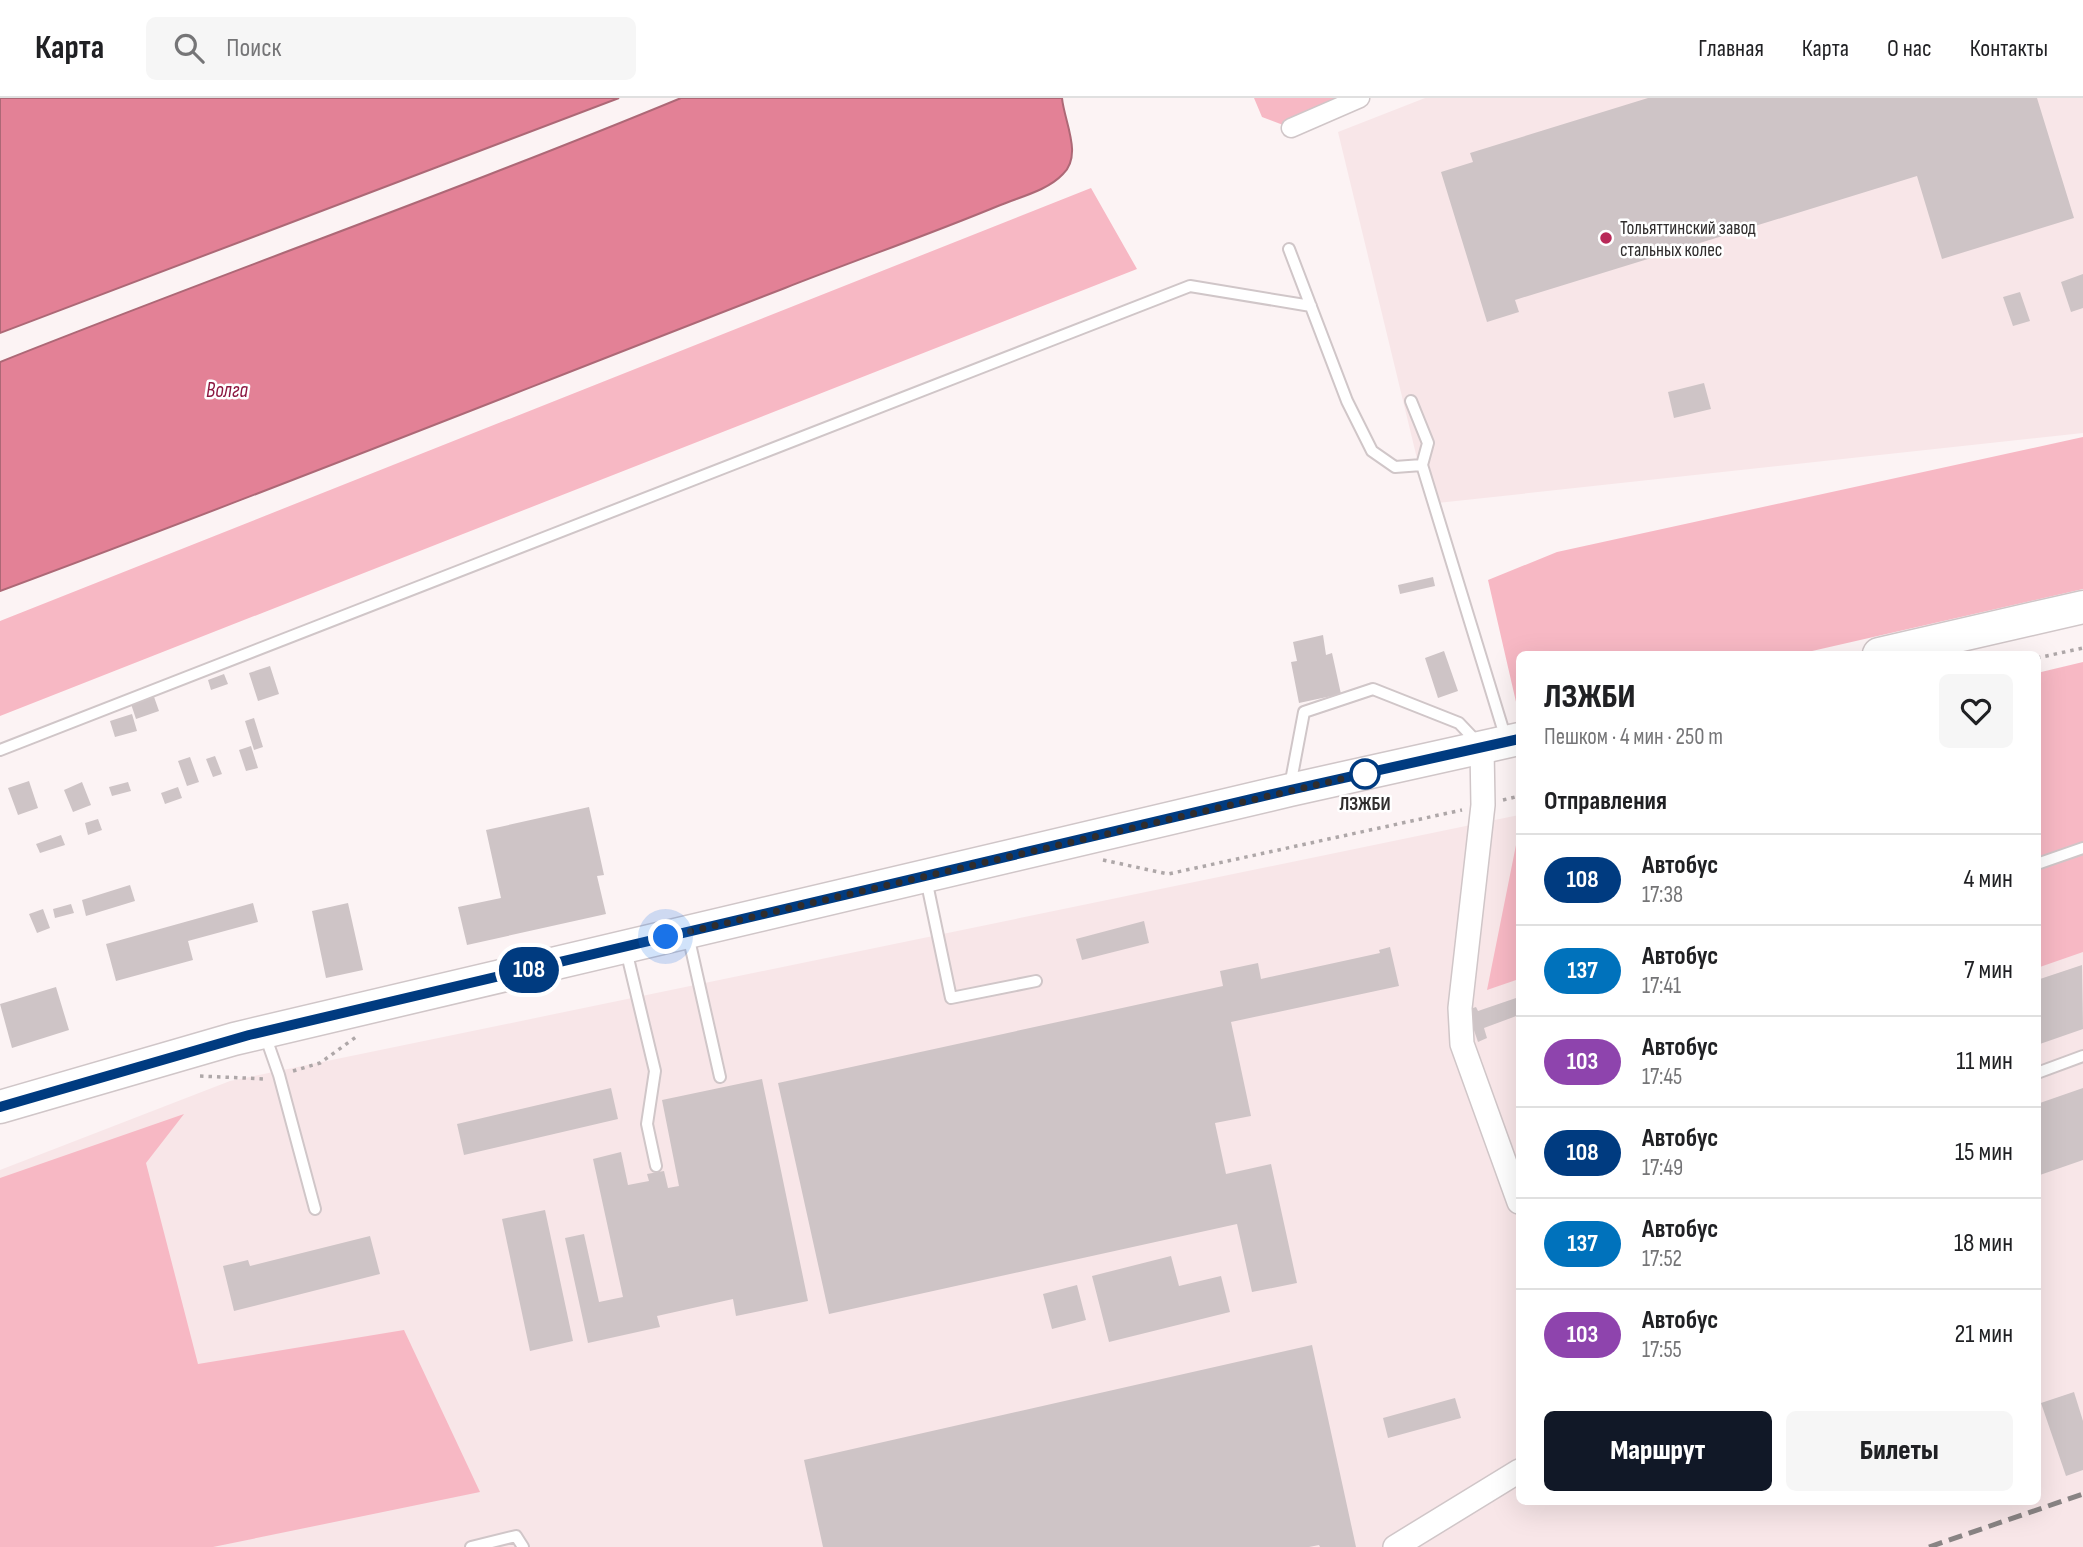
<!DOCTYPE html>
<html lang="ru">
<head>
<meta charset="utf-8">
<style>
  :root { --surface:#fff; --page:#f6f6f6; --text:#202124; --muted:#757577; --line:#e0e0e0; --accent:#111827 }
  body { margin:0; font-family:"Sofia Sans Condensed",sans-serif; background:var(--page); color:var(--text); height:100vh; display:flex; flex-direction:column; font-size:26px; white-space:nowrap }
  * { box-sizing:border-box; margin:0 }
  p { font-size:23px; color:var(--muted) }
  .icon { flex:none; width:38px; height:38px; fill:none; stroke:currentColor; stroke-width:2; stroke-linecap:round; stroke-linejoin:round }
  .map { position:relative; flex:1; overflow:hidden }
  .drawer { position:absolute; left:1516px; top:553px; width:525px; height:854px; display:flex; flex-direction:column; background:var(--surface); border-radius:10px; box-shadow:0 7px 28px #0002 }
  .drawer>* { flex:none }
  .badge { padding:0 14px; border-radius:23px; font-size:24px; line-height:46px }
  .you { position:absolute; width:35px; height:35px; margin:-18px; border:5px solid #fff; border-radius:50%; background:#1a73e8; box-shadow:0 0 0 10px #1a73e833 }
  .map>.badge { position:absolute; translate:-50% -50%; box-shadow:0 0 0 4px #fff }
  h2 { padding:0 28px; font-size:26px; line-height:63px }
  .round { display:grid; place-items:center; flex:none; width:74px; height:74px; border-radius:10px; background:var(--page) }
  .headline { display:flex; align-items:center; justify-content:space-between; height:119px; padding:0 28px }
  h1 { font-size:33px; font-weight:800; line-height:52px }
  .action { display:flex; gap:14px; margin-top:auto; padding:14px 28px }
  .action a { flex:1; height:80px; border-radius:10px; background:var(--accent); color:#fff; font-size:28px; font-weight:800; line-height:80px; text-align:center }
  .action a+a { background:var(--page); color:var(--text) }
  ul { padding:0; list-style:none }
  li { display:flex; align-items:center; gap:21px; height:91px; padding:0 28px; border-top:2px solid var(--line) }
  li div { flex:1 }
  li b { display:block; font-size:26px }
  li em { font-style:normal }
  li .badge { min-width:77px; font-weight:700; text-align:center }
  header { display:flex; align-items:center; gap:42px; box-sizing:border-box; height:98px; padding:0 35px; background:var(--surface); border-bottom:2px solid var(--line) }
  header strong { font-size:33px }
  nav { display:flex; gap:38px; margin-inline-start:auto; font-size:24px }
  .search { width:490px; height:63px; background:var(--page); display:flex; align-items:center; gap:18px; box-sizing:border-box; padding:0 24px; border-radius:10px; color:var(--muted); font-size:26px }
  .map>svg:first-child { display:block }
  .built { fill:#f8e6e8 }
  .green { fill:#f7b8c4 }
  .water { fill:#e38196; stroke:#ad6876; stroke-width:2 }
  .building { fill:#cec4c6 }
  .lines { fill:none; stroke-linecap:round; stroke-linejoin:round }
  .service-casing { stroke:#d0c6c8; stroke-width:14 }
  .pedestrian-casing { stroke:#d0c6c8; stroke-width:21 }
  .minor-casing { stroke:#d0c6c8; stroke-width:26 }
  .secondary-casing { stroke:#d0c6c8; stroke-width:35 }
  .path { stroke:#aea7a8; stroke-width:3.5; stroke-dasharray:3.5 5; stroke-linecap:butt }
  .service { stroke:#fff; stroke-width:10 }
  .pedestrian { stroke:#fff; stroke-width:18 }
  .minor { stroke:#fff; stroke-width:23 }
  .secondary { stroke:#fff; stroke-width:32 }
  .rail { stroke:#898484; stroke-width:5; stroke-dasharray:14 7; stroke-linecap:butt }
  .line-casing { stroke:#fff; stroke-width:16 }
  .line { stroke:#003b80; stroke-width:10 }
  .walk { stroke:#302d2d; stroke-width:7; stroke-dasharray:0 12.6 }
  .poi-dot { fill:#b82958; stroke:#fff; stroke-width:2.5 }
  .stop-dot { fill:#fff; stroke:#003b80; stroke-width:3.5 }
  .labels { text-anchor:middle; stroke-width:5; stroke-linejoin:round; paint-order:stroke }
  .poi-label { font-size:19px; fill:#302d2d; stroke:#fff; text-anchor:start }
  .stop-label { font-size:19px; font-weight:bold; fill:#302d2d; stroke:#fff }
  .water-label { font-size:21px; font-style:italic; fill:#8c1740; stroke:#fff }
</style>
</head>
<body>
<header>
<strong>Карта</strong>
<div class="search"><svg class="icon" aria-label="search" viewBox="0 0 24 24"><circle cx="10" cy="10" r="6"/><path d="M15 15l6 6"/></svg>Поиск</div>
<nav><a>Главная</a><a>Карта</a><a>О нас</a><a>Контакты</a></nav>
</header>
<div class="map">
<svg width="2083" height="1449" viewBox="0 0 2083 1449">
  <rect width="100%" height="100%" fill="#fcf3f4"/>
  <path class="built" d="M1425 0H2083V335L1428 406 1338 34Z
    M2083 601V1449H63L0 1267V1072L230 983 1519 717V1404H2037V610Z"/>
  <path class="green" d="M1254 0H1367L1291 30 1262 19Z
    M1091 90 1137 171 0 618V523Z
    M2083 339V491L1799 556H1519V617L1488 482 1557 454Z
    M2083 564V854L2037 870V575Z
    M1519 732V881L1487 892Z
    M184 1016 146 1065 198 1266 404 1232 480 1394 213 1449H0V1080Z"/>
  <path class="water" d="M0 0H619L0 235Z
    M681 0H1062C1064 23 1083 57 1063 76 1047 93 1019 99 998 108 928 137 856 162 785 190 524 291 263 396 0 493V264C226 174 456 93 681 0Z"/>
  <path class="building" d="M1648 0H2037L2074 120 1942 161 1917 78 1515 202 1519 214 1487 224 1441 74 1473 64 1470 55Z
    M2083 176V210L2071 214 2061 184Z
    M2020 194 2030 223 2013 228 2003 199Z
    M1704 285 1711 311 1674 320 1668 294Z
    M1433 479 1435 488 1400 496 1398 487Z
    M1323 537 1326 557 1332 555 1341 596 1299 605 1291 564 1297 563 1293 544Z
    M1444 553 1458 593 1438 600 1425 560Z
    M270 568 279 596 258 603 249 575Z
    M224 576 228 586 211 592 208 582Z
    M153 596 159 613 136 621 130 603Z
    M132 616 137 633 115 639 110 623Z
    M254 620 263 649 254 652 245 623Z
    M251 648 258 670 246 673 239 652Z
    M215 658 222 676 213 679 206 661Z
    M190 659 199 684 187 688 178 663Z
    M29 683 38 710 18 717 8 690Z
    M82 684 91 707 73 714 64 692Z
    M128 684 131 693 112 698 109 689Z
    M178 689 182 700 165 706 161 695Z
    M589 709 604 777 597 778 606 816 467 847 458 809 501 800 486 732Z
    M98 721 102 732 88 737 85 725Z
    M61 737 65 747 40 755 36 746Z
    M130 787 135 803 86 818 82 802Z
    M253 805 258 824 188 843 193 862 116 883 106 846Z
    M348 805 363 872 326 880 312 813Z
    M71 806 74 815 55 820 53 811Z
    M43 811 50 830 37 835 29 816Z
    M1144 823 1149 845 1082 862 1076 841Z
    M1390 849 1399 888 1231 924 1251 1018 1215 1025 1226 1076 1271 1066 1297 1185 1252 1194 1237 1126 829 1216 778 985 1223 888 1220 873 1258 865 1261 881 1380 855 1379 852Z
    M2082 867 2083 931 2037 947V882Z
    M56 889 69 932 12 950 0 906Z
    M1519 899V917L1484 930 1487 940 1478 944 1467 912 1476 909 1478 913Z
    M762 981 808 1203 736 1218 733 1201 657 1218 660 1229 588 1245 565 1140 584 1136 599 1204 623 1199 593 1061 621 1054 628 1087 649 1083 647 1076 664 1073 668 1090 679 1088 662 1002Z
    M611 990 618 1021 464 1057 457 1026Z
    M2083 990V1062L2037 1078V1006Z
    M545 1112 573 1243 530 1253 502 1121Z
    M370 1138 380 1176 234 1213 223 1168 248 1162 250 1168Z
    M1171 1158 1179 1188 1221 1178 1230 1214 1109 1244 1092 1178Z
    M1077 1187 1086 1222 1052 1231 1043 1196Z
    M1312 1247 1356 1449H1320L1319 1447 1309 1449H823L804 1362Z
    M2074 1294 2083 1323V1372L2066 1378 2041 1305Z
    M1455 1300 1461 1320 1388 1340 1383 1320Z"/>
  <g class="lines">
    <g class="service-casing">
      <path id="service" d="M1289 151 1347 303 1372 353 1395 369 1422 367
        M1411 303 1428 345 1422 367 1506 641
        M0 652 1190 188 1311 208
        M1290 688 1304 614 1373 591 1459 625 1478 645
        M2037 766 2083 750
        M926 781 951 900 1036 883
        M688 837 720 979
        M626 852 655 973 647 1026 656 1068
        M265 937 279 977 315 1111
        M2037 975 2083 958
        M471 1449 516 1438 523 1449"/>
    </g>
    <g class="pedestrian-casing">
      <path id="pedestrian" d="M1291 30 1360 0"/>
    </g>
    <g class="minor-casing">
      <path id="minor" d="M1482 650 1483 707 1460 910 1462 946 1519 1104
        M1395 1449 1519 1373"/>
    </g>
    <g class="secondary-casing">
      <path id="secondary" d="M1879 556 2083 509
        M0 1009 234 941 1290 692 1519 641"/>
    </g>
    <path class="path" d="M2037 560 2083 550
      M1503 702 1519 698
      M1103 762 1168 776 1462 712
      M293 973 320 965 356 939
      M200 978 265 981"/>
    <use href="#service" class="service"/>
    <use href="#pedestrian" class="pedestrian"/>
    <use href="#minor" class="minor"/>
    <use href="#secondary" class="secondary"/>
    <path class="rail" d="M1929 1449 2083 1396"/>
  </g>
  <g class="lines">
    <g class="line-casing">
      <path id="line" d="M0 1009 249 937 1290 692 1519 641"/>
    </g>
    <use href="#line" class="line"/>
    <path class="walk" d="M666 839 1371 674 1365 676"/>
  </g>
  <circle class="poi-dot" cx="1606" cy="140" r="7"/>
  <circle class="stop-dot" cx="1365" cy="676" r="14"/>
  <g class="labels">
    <g class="poi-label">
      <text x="1620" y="136">Тольяттинский завод<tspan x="1620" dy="22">стальных колес</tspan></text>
    </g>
    <g class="stop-label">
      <text x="1365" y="712">ЛЗЖБИ</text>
    </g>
    <g class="water-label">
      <text x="227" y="299">Волга</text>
    </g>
  </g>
</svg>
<div class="you" style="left:666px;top:839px"></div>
<b class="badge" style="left:529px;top:872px;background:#003b80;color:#fff">108</b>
<section class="drawer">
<div class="headline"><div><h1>ЛЗЖБИ</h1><p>Пешком · 4 мин · 250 m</p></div><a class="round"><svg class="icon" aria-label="heart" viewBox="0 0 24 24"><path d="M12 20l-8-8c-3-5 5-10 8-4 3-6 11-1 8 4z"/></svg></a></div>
<h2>Отправления</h2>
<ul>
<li><span class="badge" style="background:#003b80;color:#fff">108</span><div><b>Автобус</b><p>17:38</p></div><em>4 мин</em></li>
<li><span class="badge" style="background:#0072bc;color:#fff">137</span><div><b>Автобус</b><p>17:41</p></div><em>7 мин</em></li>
<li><span class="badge" style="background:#8e44ad;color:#fff">103</span><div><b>Автобус</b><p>17:45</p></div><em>11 мин</em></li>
<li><span class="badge" style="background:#003b80;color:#fff">108</span><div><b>Автобус</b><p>17:49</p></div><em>15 мин</em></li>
<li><span class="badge" style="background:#0072bc;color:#fff">137</span><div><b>Автобус</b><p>17:52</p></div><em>18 мин</em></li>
<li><span class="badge" style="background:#8e44ad;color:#fff">103</span><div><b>Автобус</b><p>17:55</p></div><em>21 мин</em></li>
</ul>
<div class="action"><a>Маршрут</a><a>Билеты</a></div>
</section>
</div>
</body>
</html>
